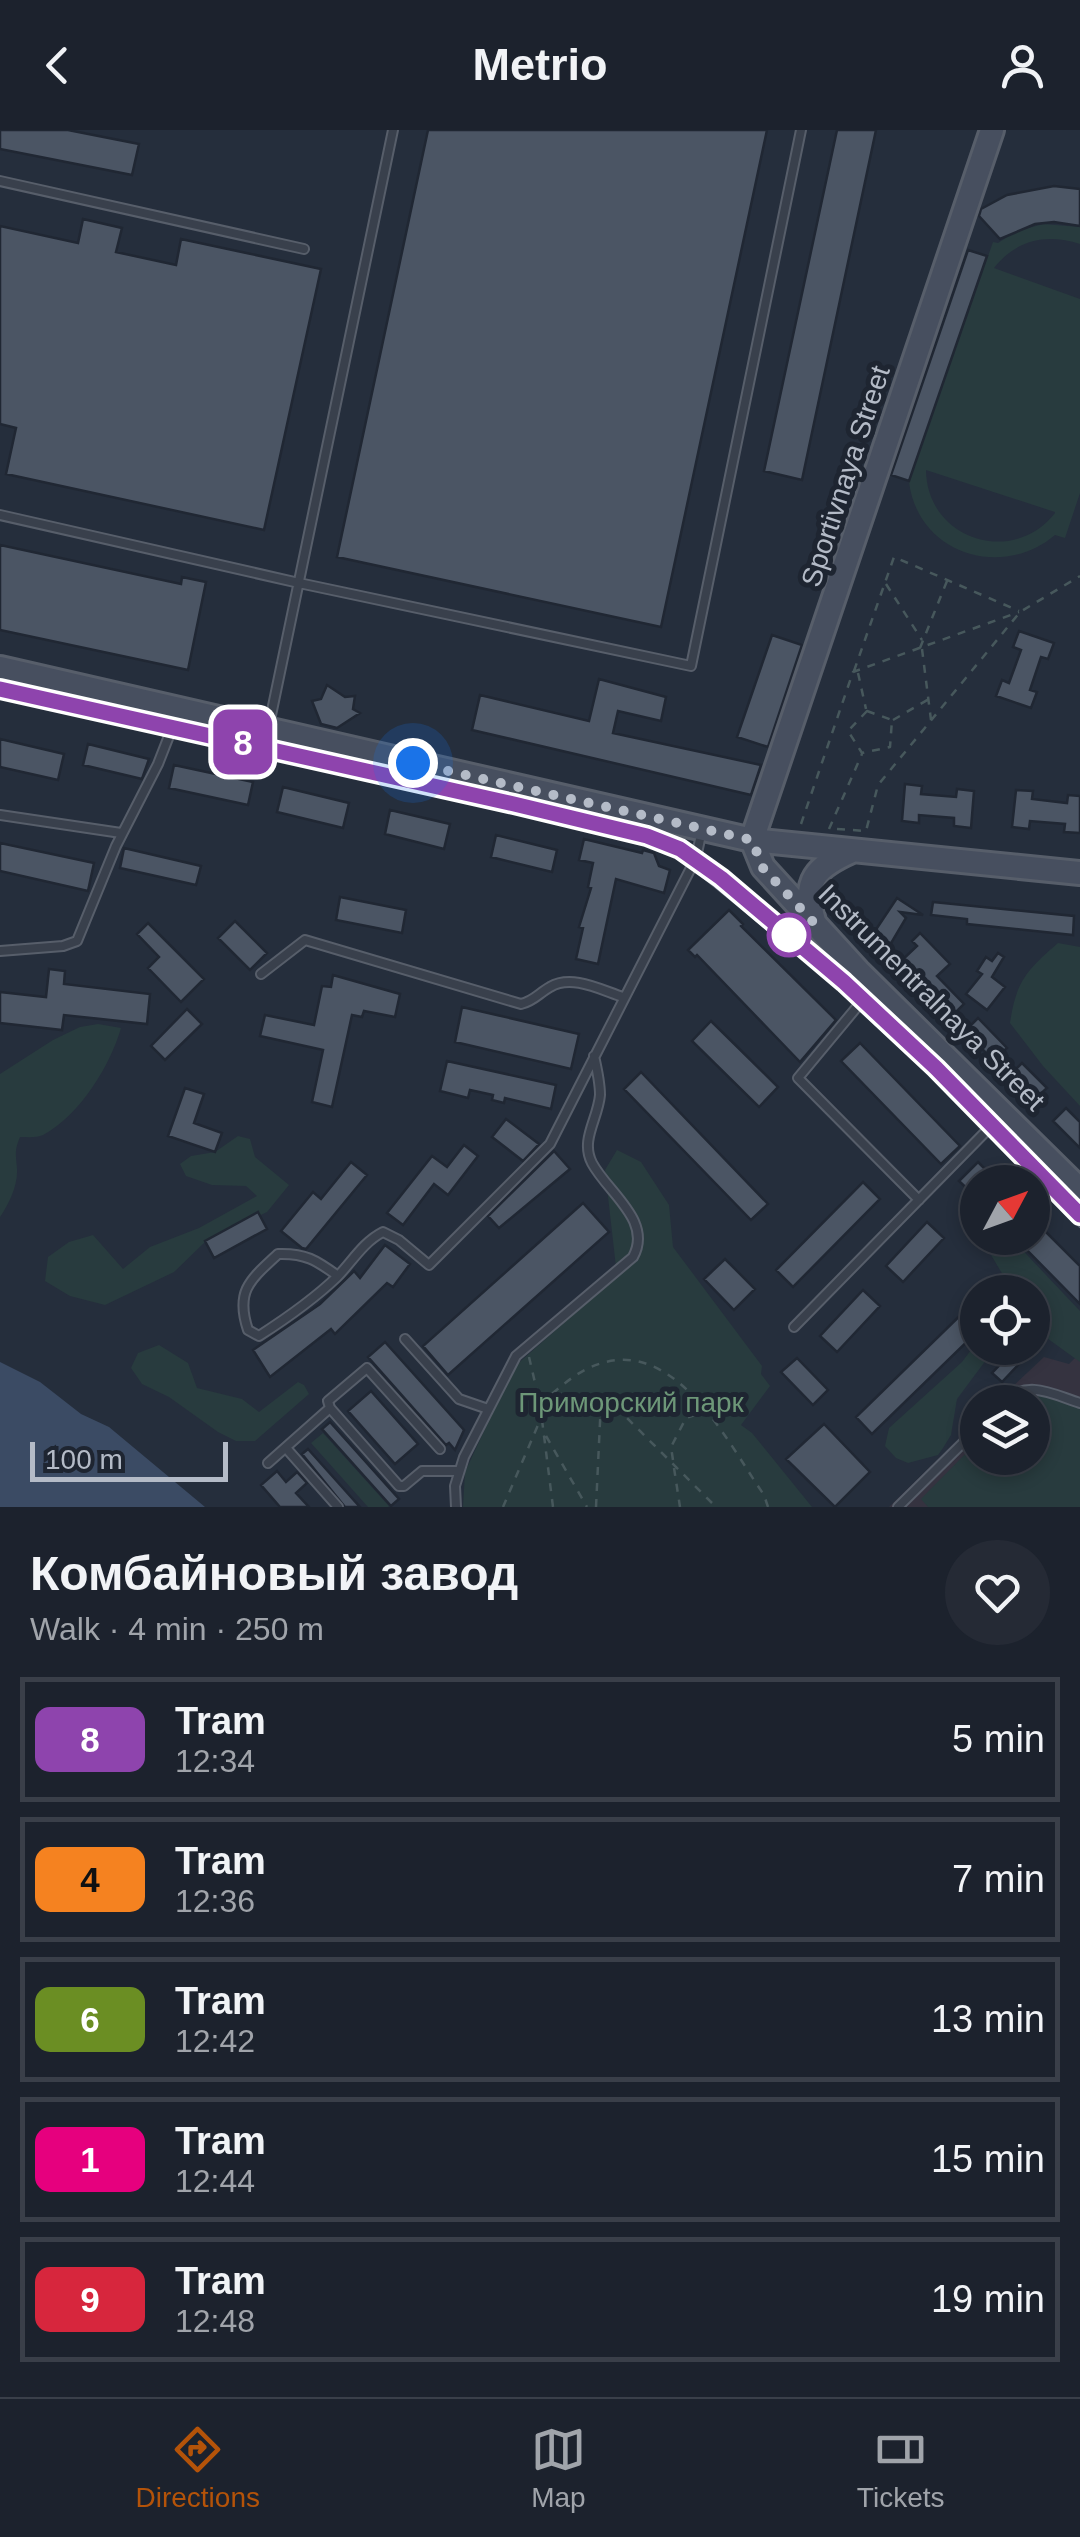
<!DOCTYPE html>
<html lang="en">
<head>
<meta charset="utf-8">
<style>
  :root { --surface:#1c222d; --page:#252a35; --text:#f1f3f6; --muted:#a0a4aa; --line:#3a3f49; --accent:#b45309 }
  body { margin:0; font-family:Arial,sans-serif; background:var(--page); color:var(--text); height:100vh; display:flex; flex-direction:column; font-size:38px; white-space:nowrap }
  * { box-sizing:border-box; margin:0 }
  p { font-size:32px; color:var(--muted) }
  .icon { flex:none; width:55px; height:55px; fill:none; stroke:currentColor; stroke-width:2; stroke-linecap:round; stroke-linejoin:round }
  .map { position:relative; height:1377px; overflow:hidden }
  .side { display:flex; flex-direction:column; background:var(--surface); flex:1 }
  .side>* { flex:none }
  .badge { padding:0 20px; border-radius:15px; font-size:35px; line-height:65px }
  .needle { width:65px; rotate:49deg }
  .tools { position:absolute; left:960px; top:1035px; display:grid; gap:20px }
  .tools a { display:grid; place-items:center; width:90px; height:90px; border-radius:50%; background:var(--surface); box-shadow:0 5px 15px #0003,0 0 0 2px var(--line); font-size:50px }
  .scale { position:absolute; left:30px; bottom:25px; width:198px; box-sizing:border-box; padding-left:10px; border:5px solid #b4bbc7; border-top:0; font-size:28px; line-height:35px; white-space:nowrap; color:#b4bbc7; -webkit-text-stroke:8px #1e2531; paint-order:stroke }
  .you { position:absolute; width:50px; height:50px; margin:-25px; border:8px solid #fff; border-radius:50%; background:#1a73e8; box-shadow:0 0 0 15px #1a73e833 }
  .map>.badge { position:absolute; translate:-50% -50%; box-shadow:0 0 0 5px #fff }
  .round { display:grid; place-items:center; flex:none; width:105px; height:105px; border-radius:52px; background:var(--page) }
  .overview { display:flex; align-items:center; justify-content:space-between; height:170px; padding:0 30px }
  h1 { font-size:48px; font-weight:600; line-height:75px }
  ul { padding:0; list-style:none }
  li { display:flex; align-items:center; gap:30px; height:125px; margin:0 20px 15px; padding:0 10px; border:5px solid var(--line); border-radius:0px }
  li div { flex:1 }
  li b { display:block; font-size:38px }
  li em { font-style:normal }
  li .badge { min-width:110px; font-weight:700; text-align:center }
  header { display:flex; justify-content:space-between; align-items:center; height:130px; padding:0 30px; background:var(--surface); font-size:45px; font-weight:600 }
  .tabs { display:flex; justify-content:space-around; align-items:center; height:140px; border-top:2px solid var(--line); background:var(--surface); font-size:28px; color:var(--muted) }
  .tabs a { display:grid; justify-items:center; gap:5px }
  .tabs .active { color:var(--accent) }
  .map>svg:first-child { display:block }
  .medical { fill:#353340 }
  .green { fill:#283b3e; fill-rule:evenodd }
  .water { fill:#3b4b64 }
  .building { fill:#4b5564; stroke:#202733; stroke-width:2.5 }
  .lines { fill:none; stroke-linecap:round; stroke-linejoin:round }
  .lane-casing { stroke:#575e6a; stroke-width:12 }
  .secondary-casing { stroke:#575e6a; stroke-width:28 }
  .path { stroke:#47585c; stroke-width:2.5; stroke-dasharray:8 8; stroke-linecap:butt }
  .lane { stroke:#39404c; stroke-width:8 }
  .secondary { stroke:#474f5f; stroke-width:22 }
  .tram { stroke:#5b6473; stroke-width:2.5 }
  .line-casing { stroke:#fff; stroke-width:22 }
  .line { stroke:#8e44ad; stroke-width:15 }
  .walk { stroke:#b4bbc7; stroke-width:10; stroke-dasharray:0 18 }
  .stop-dot { fill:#fff; stroke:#8e44ad; stroke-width:5 }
  .labels { text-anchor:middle; stroke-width:10; stroke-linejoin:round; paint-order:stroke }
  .street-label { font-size:28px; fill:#b4bbc7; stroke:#1e2531 }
  .park-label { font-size:28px; fill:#6d9778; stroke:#1e2531 }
</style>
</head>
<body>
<header><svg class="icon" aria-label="back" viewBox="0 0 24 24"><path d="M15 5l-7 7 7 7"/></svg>Metrio<svg class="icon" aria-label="person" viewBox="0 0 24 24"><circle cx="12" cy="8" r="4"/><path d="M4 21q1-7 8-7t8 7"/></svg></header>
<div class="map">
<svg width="1080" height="1377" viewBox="0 0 1080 1377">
  <rect width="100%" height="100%" fill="#252e3c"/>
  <path class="medical" d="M1080 1223V1377H889L977 1291 978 1328H1032V1272H996L1044 1227 1069 1234Z"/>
  <path class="green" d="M1043 94 1080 97V114C1046 103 1016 110 994 138L1080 169V363L1065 408 1055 405C1002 450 918 424 909 352L993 112 998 113 1015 102ZM926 340 1055 382V383C1013 437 927 410 926 340Z
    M1058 813 1080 817V976L1043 936 1010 893C1016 851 1027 840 1058 813Z
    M98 894 121 898C110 936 80 985 43 1005 37 1008 28 1007 20 1007 14 1021 16 1025 17 1039 18 1055 9 1074 0 1087V944L53 910 80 897Z
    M238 1006 250 1009 255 1027 289 1055 267 1082 205 1112 174 1142 105 1175 70 1166 45 1151 48 1127 69 1112 93 1105 123 1139 150 1117 199 1098 257 1066 246 1056 212 1055 186 1046 180 1034 191 1026 215 1022Z
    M617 1020 641 1032 669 1075 673 1117 762 1236 761 1244 770 1256 741 1295 752 1303 812 1377H463L465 1342 514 1237 617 1146 605 1040Z
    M981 1108H1011L1080 1181V1232L1033 1198 1032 1162H1013Z
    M977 1212 978 1218H995L957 1269 951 1305 943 1318 938 1325 908 1333 896 1328 885 1316 889 1298 962 1232Z
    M159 1215 188 1233 197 1258 242 1269 259 1282 298 1252 304 1255 309 1264 255 1311H236L218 1302 169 1267 142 1254 131 1238 138 1223Z
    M1032 1257 1080 1268V1377H928L921 1369 977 1312 978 1328H1032V1272H1016Z
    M323 1303 389 1376 388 1377H368L311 1313Z"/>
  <path class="water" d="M0 1232 40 1252 81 1284 109 1297 205 1377H0Z"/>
  <path class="building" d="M0 0H68L139 14 132 45 0 19Z
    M428 0H767L661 497 337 427Z
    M837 0H876L802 350 764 341Z
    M1054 56 1080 59V96L1054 92 1035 94 1000 109 979 86 981 79 1007 65Z
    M83 89 122 98 116 122 176 135 181 109 321 139 264 400 6 344 16 298 0 294V96L78 113Z
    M968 120 987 126 909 351 891 345Z
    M0 415 181 454 182 447 206 452 188 540 0 500Z
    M1019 501 1054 513 1048 529 1041 527 1030 560 1037 562 1031 578 996 566 1002 550 1009 553 1021 520 1013 517Z
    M772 505 802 515 768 617 737 607Z
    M599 549 666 567 661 591 618 581 613 603 761 635 751 665 472 600 480 565 589 591Z
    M327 555 345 567 355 566 353 579 360 583 337 598 321 594 312 571 321 569Z
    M0 609 64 624 58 650 0 637Z
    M88 614 149 629 142 649 83 635Z
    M174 635 253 652 248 675 169 658Z
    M905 654 922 656 921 664 956 667 957 659 974 661 971 698 954 696V688L919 685V693L902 691Z
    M283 657 349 673 343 698 277 682Z
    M1016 660 1033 661 1032 669 1067 673 1068 665 1080 666V703L1064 702 1065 694 1030 691 1029 699 1012 697Z
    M390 680 450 694 444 719 385 704Z
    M496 705 557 720 552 742 491 727Z
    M584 709 642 723 643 720 654 723 659 736 670 740 664 763 616 749 598 834 576 829 583 798 579 797 591 758 588 757 593 733 579 730Z
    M0 713 94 733 88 761 0 741Z
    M124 718 201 736 196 755 120 738Z
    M340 767 406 780 402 803 336 790Z
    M897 768 923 785 900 782 906 788 890 815 873 804Z
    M933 772 1074 786 1073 805 967 794V789L931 785Z
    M729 780 743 794 741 796 836 890 800 932 697 825 695 827 688 820Z
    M235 791 267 823 250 840 218 808Z
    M148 793 204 849 181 872 148 838 159 827 137 804Z
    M920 803 950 834 937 846 964 874 951 887 899 833 917 816 912 811Z
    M998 823 1004 827 992 847 1005 857 987 880 966 864 982 844 977 841 986 827 992 831Z
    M49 839 65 841 64 854 150 864 147 894 64 885 62 900 0 893V862L46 867Z
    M333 845 400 864 395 887 364 881 362 887 352 885 332 977 312 972 323 920 260 906 265 885 314 895 322 856 331 857Z
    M462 877 579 904 571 939 455 912Z
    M187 879 202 894 165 930 151 916Z
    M978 888 1007 918 994 931 965 901Z
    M711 891 778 957 759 977 692 911Z
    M860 913 960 1016 941 1034 841 931Z
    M447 931 556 955 551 979 505 968 504 973 492 970 493 965 470 960 468 968 440 961Z
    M1022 933 1047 958 1033 971 1009 946Z
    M641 942 768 1074 751 1090 624 959Z
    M185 958 204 964 194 993 222 1003 215 1022 168 1006Z
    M1066 978 1080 992V1018L1053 991Z
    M506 989 539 1014 523 1031 492 1007Z
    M464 1015 478 1026 448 1065 434 1054 403 1095 387 1083 432 1026 447 1037Z
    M554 1021 570 1039 499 1098 488 1086Z
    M351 1032 367 1045 306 1119 302 1118 281 1101 313 1062 321 1069Z
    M978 1032 998 1052H978V1069L959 1051Z
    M863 1052 880 1069 793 1157 776 1140Z
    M583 1073 609 1102 448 1245 423 1216Z
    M258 1082 267 1099 214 1128 205 1111Z
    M1032 1088 1080 1136V1174L1015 1108H1032Z
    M927 1092 944 1108 903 1152 886 1136Z
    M385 1115 410 1134 393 1157 387 1153 335 1204 331 1199 270 1247 253 1220 320 1174 354 1141 360 1148Z
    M725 1129 755 1159 734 1180 704 1149Z
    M863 1160 880 1176 837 1222 820 1206Z
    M978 1168V1201L872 1304 856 1287Z
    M385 1212 464 1300 455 1320 449 1313 446 1315 368 1227Z
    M1016 1218H1034L1002 1252 992 1243Z
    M797 1228 828 1260 813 1275 781 1242Z
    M371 1261 418 1314 395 1334 348 1281Z
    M330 1292 399 1369 391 1376 322 1299Z
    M824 1294 870 1342 835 1377 786 1329Z
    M308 1319 360 1377H345L302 1324Z
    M277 1341 286 1352 297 1342 307 1353 296 1363 309 1377H280L261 1355Z"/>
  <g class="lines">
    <g class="lane-casing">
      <path id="lane" d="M0 51 304 119
        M0 385 299 453 691 536 801 0
        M269 595 393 0
        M0 685 121 703
        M0 821 63 816 77 811 116 716 158 634 178 583
        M261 844 305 810 521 874C534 871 539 863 550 857 572 844 601 860 623 867
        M871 860 798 948 919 1070
        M338 1146C316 1130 305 1123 278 1124 250 1150 235 1161 248 1200L259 1206C287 1188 313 1170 337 1147 352 1132 363 1112 383 1102L399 1110 429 1135 550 1014 696 728 702 700
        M794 1197 1001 986
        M405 1209 459 1269 488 1279
        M1004 1272C1027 1249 1052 1264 1080 1273
        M330 1278 328 1271 367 1238 440 1319
        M286 1318 338 1377
        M268 1333 330 1278 399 1356H404L422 1341H459
        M456 1377 455 1356 464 1327 516 1226 633 1127C653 1091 608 1063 592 1033 580 1010 598 989 600 965 600 952 597 939 594 926
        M898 1377 978 1298"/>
    </g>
    <g class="secondary-casing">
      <path id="secondary" d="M0 538 752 710 1080 743
        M752 710 992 0
        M752 710 763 737 858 841 1080 1060
        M814 791C802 750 816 737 852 721"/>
    </g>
    <path class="path" d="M886 454 922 510
      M920 518 947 451
      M922 519 931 590
      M854 541 894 427 1019 481
      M858 543 866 579
      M867 581 892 590 890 617 862 623 848 601Z
      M893 590 929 569
      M801 694 853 542 1019 482
      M829 699 862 624
      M837 699 866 701 878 655 1020 482 1080 446
      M529 1227 540 1274 553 1377
      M554 1263 601 1269 619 1280 716 1377
      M540 1274C556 1261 572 1245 591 1237 673 1201 726 1310 764 1365L768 1377
      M546 1306 587 1377
      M673 1330 671 1317 686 1288 705 1282
      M674 1338 680 1377
      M503 1377 541 1288
      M596 1377 601 1271"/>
    <use href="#lane" class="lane"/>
    <use href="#secondary" class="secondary"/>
    <path class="tram" d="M0 567 512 682 644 713 677 726 839 857 930 943 1080 1097"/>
  </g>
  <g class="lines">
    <g class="line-casing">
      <path id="line" d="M0 559 514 674 647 706 680 719 721 748 844 852 936 938 1080 1085"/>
    </g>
    <use href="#line" class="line"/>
    <path class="walk" d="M413 633 752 710 763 738 815 794 789 805"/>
  </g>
  <circle class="stop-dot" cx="789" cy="805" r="20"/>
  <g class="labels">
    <g class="street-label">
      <text transform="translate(845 346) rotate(-72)" y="10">Sportivnaya Street</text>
      <text transform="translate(932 867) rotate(45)" y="10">Instrumentralnaya Street</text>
    </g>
    <g class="park-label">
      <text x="631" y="1282">Приморский парк</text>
    </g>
  </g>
</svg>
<div class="tools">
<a><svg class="needle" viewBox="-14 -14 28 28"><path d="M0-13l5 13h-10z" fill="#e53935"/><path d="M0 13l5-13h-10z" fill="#a0a4aa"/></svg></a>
<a><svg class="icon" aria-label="locate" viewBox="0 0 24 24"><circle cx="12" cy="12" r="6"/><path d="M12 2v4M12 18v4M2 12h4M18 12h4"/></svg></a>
<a><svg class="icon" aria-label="layers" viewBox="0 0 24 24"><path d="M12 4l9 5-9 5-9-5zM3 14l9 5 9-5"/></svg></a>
</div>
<div class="scale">100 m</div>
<div class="you" style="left:413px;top:633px"></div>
<b class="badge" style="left:243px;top:612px;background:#8e44ad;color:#fff">8</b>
</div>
<section class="side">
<div class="overview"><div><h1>Комбайновый завод</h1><p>Walk · 4 min · 250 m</p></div><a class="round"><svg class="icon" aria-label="heart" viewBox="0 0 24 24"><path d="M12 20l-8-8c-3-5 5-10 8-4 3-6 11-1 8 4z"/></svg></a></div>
<ul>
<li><span class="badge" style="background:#8e44ad;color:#fff">8</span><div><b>Tram</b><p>12:34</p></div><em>5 min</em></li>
<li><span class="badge" style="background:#f58220;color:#111">4</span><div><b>Tram</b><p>12:36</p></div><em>7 min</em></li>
<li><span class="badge" style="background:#6b8e23;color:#fff">6</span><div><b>Tram</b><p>12:42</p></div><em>13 min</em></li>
<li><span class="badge" style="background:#e6007e;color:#fff">1</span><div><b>Tram</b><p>12:44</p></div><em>15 min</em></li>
<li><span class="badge" style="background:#d7263d;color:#fff">9</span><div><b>Tram</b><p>12:48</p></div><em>19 min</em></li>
</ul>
</section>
<nav class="tabs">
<a class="active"><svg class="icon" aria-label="directions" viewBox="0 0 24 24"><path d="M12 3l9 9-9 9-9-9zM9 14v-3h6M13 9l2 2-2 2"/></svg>Directions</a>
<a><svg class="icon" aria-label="map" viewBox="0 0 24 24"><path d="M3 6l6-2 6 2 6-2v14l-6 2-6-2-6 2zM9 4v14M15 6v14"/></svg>Map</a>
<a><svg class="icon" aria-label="tickets" viewBox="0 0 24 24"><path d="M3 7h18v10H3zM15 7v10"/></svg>Tickets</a>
</nav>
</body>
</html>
